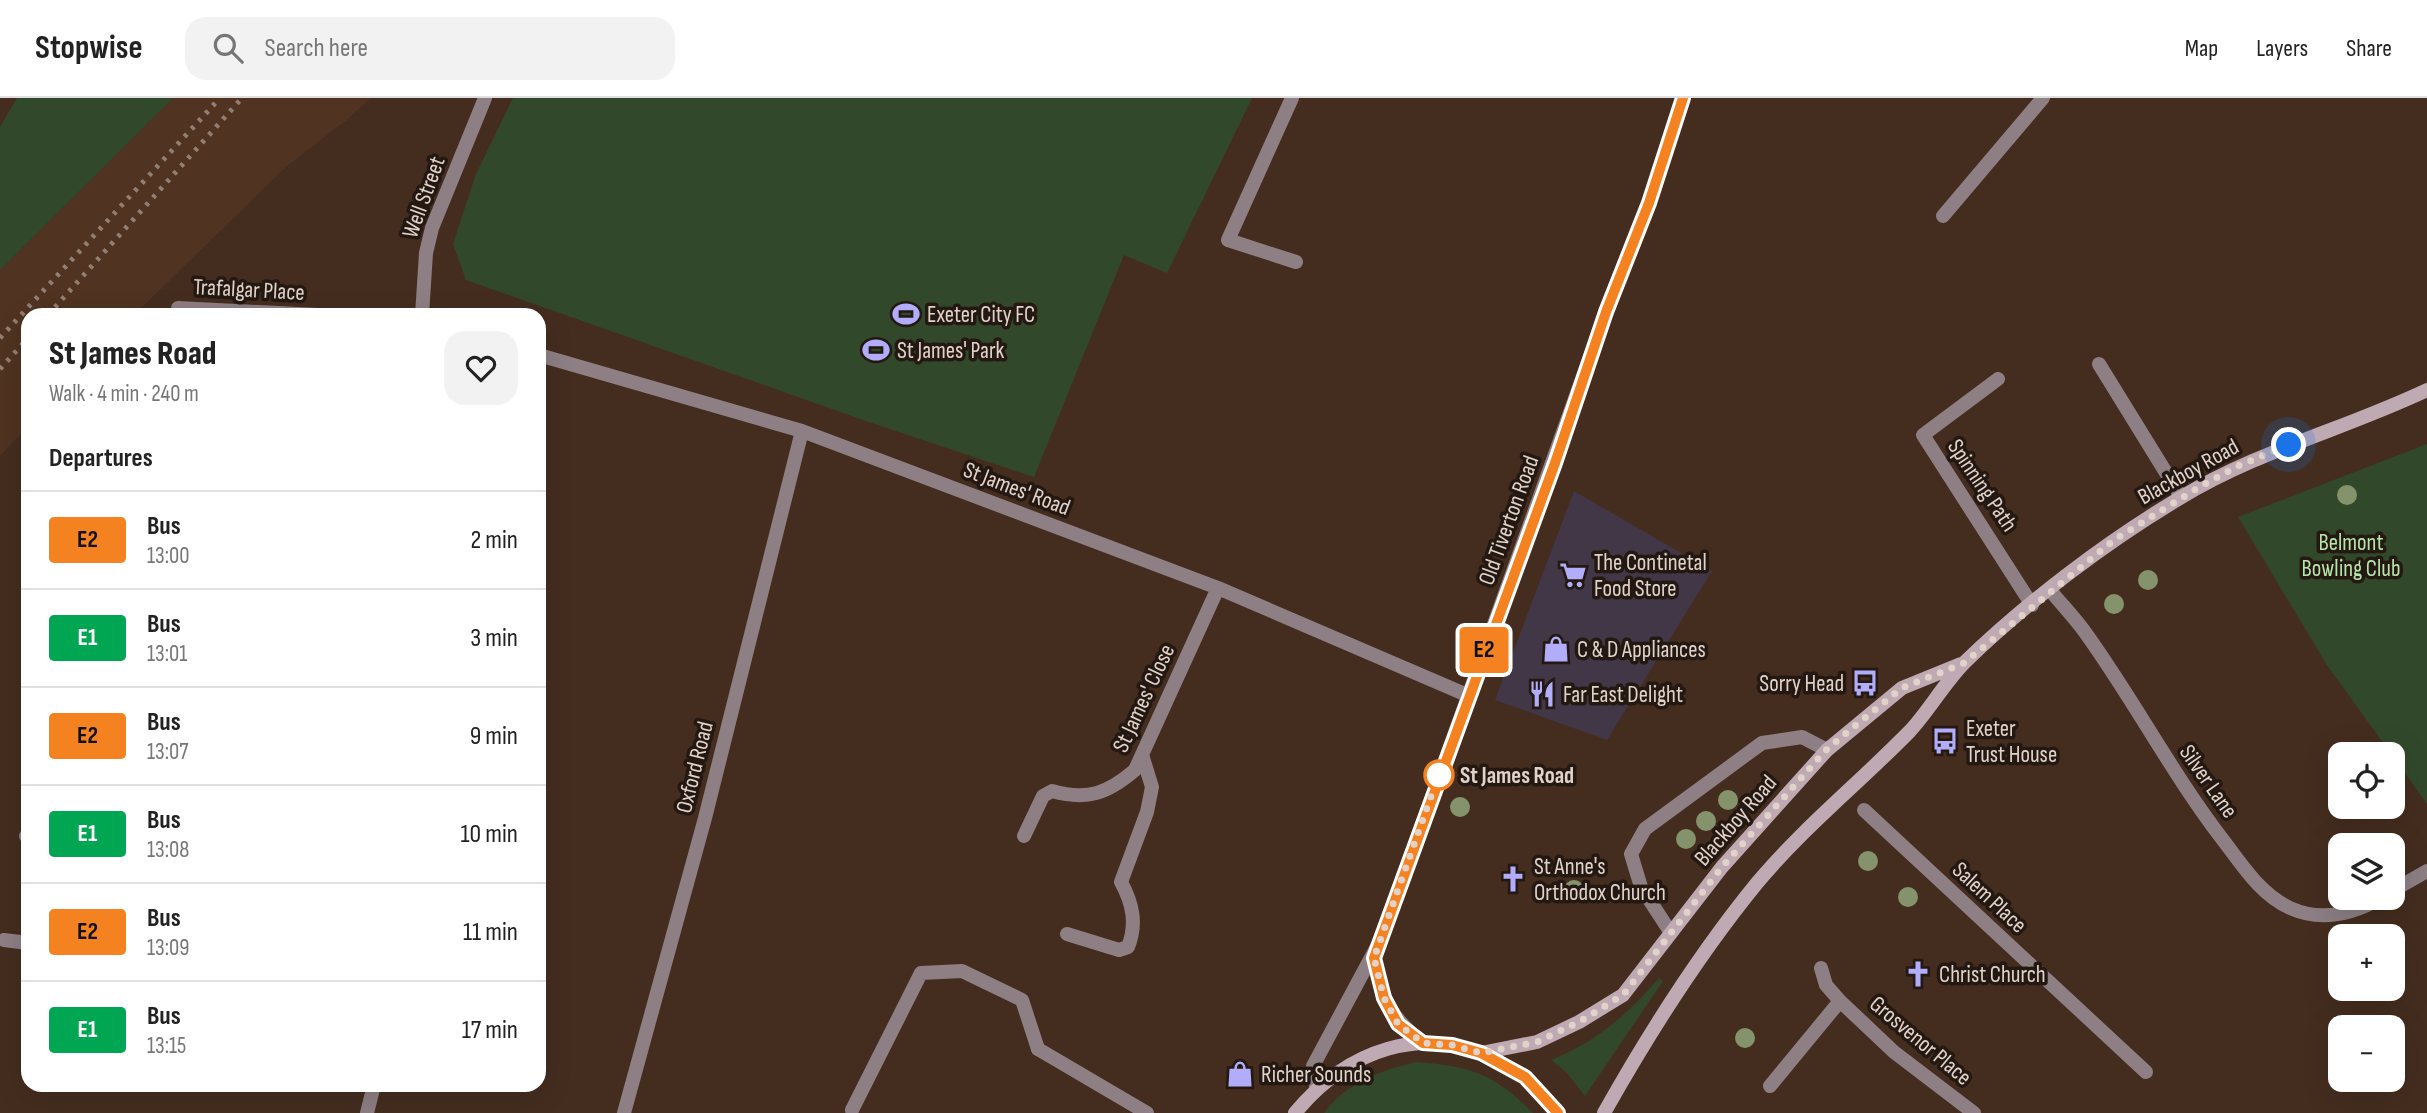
<!DOCTYPE html>
<html lang="en">
<head>
<meta charset="utf-8">
<style>
  :root { --surface:#fff; --page:#f2f2f2; --text:#222; --muted:#767676; --line:#e0e0e0 }
  body { margin:0; font-family:"Sofia Sans Condensed",sans-serif; background:var(--page); color:var(--text); height:100vh; display:flex; flex-direction:column; font-size:26px; white-space:nowrap }
  * { box-sizing:border-box; margin:0 }
  p { font-size:23px; color:var(--muted) }
  .icon { flex:none; width:38px; height:38px; fill:none; stroke:currentColor; stroke-width:2; stroke-linecap:round; stroke-linejoin:round }
  .map { position:relative; flex:1; overflow:hidden }
  .details { position:absolute; left:21px; top:210px; width:525px; height:784px; display:flex; flex-direction:column; background:var(--surface); border-radius:21px; box-shadow:0 7px 28px #0002 }
  .details>* { flex:none }
  .badge { padding:0 14px; border-radius:5px; font-size:24px; line-height:46px }
  .buttons { position:absolute; left:2328px; top:644px; display:grid; gap:14px }
  .buttons a { display:grid; place-items:center; width:77px; height:77px; border-radius:14px; background:var(--surface); box-shadow:0 7px 28px #0002; font-size:35px }
  .you { position:absolute; width:35px; height:35px; margin:-18px; border:5px solid #fff; border-radius:50%; background:#1a73e8; box-shadow:0 0 0 10px #1a73e833 }
  .map>.badge { position:absolute; translate:-50% -50%; box-shadow:0 0 0 4px #fff }
  h2 { padding:0 28px; font-size:26px; line-height:63px }
  .round { display:grid; place-items:center; flex:none; width:74px; height:74px; border-radius:21px; background:var(--page) }
  .headline { display:flex; align-items:center; justify-content:space-between; height:119px; padding:0 28px }
  h1 { font-size:33px; font-weight:800; line-height:52px }
  ul { padding:0; list-style:none }
  li { display:flex; align-items:center; gap:21px; height:98px; padding:0 28px; border-top:2px solid var(--line) }
  li div { flex:1 }
  li b { display:block; font-size:26px }
  li em { font-style:normal }
  li .badge { min-width:77px; font-weight:700; text-align:center }
  header { display:flex; align-items:center; gap:42px; box-sizing:border-box; height:98px; padding:0 35px; background:var(--surface); border-bottom:2px solid var(--line) }
  header strong { font-size:33px }
  nav { display:flex; gap:38px; margin-inline-start:auto; font-size:24px }
  .search { width:490px; height:63px; background:var(--page); display:flex; align-items:center; gap:18px; box-sizing:border-box; padding:0 24px; border-radius:21px; color:var(--muted); font-size:26px }
  .map>svg:first-child { display:block }
  .commercial { fill:#413746 }
  .built { fill:#503321 }
  .green { fill:#31492a }
  .lines { fill:none; stroke-linecap:round; stroke-linejoin:round }
  .service { stroke:#8d7f84; stroke-width:14 }
  .pedestrian { stroke:#8d7f84; stroke-width:14 }
  .minor { stroke:#8d7f84; stroke-width:14 }
  .secondary { stroke:#bfa9b2; stroke-width:14 }
  .rail { stroke:#927f73; stroke-width:5; stroke-dasharray:3.5 7; stroke-linecap:butt }
  .tree { fill:#84936b }
  .line-casing { stroke:#fff; stroke-width:16 }
  .line { stroke:#f58220; stroke-width:10 }
  .walk { stroke:#e2d3ca; stroke-width:7; stroke-dasharray:0 12.6 }
  .stop-dot { fill:#fff; stroke:#f58220; stroke-width:3.5 }
  .labels { text-anchor:middle; stroke-width:7; stroke-linejoin:round; paint-order:stroke }
  .street-label { font-size:23px; fill:#e2d3ca; stroke:#231912 }
  .poi-label { font-size:23px; fill:#e2d3ca; stroke:#231912; text-anchor:start }
  .park-label { font-size:23px; fill:#b8e6aa; stroke:#231912 }
  .stop-label { font-size:23px; font-weight:bold; fill:#e2d3ca; stroke:#231912; text-anchor:start }
</style>
</head>
<body>
<header>
<strong>Stopwise</strong>
<div class="search"><svg class="icon" aria-label="search" viewBox="0 0 24 24"><circle cx="10" cy="10" r="6"/><path d="M15 15l6 6"/></svg>Search here</div>
<nav><a>Map</a><a>Layers</a><a>Share</a></nav>
</header>
<div class="map">
<svg width="2427" height="1015" viewBox="0 0 2427 1015">
  <rect width="100%" height="100%" fill="#442d1f"/>
  <path class="commercial" d="M1574 393 1712 473 1607 642 1495 602Z"/>
  <path class="built" d="M173 0H370L349 20 287 68 134 217H28V329L0 358V172Z"/>
  <path class="green" d="M17 0H173L0 172V29Z
    M513 0H1252L1167 175 1124 157 1034 379 866 323 466 182 453 146 476 76Z
    M2427 346V706L2327 567 2238 419Z
    M1659 880 1663 883 1585 998 1567 975 1551 962C1596 944 1627 917 1659 880Z
    M1415 964C1469 968 1494 975 1533 1015H1324C1347 984 1379 974 1415 964Z"/>
  <g class="lines">
    <path class="service" d="M1292 0 1228 142 1296 164
      M1671 835 1641 789 1631 756 1645 731 1762 645 1802 639 1827 652
      M1067 836 1119 852 1128 849C1137 826 1133 806 1121 784L1147 714 1152 689 1143 660
      M852 1012 921 875 962 873 1022 902 1038 951"/>
    <path class="pedestrian" d="M178 210 318 217
      M2099 266 2181 399
      M1998 281 1923 337 2032 507
      M1864 712 2146 974
      M26 738 28 737
      M4 842 28 845"/>
    <path class="minor" d="M1943 118 2043 0
      M422 217 426 155 432 130 485 0
      M539 257 802 333 1218 490 1467 597
      M2050 492C2062 507 2076 521 2087 537 2135 604 2173 677 2223 742 2243 768 2260 796 2290 810 2321 824 2353 816 2381 800
      M1024 738 1043 698 1052 693C1088 703 1108 695 1135 672L1218 490
      M2392 793 2427 773
      M1374 860C1385 904 1387 916 1423 945
      M1821 870 1826 887 1840 903 1894 954 1974 1015
      M1038 951 1147 1015
      M1770 988 1840 903
      M1316 989 1313 968 1381 841 1606 214 1649 105 1683 0
      M367 1015 374 987
      M624 1015 705 720 802 333"/>
    <path class="secondary" d="M1481 955 1537 944 1579 924 1623 897 1722 769 1827 652 1902 590 1961 566
      M1295 1015C1346 953 1423 923 1498 964 1507 969 1518 973 1526 980 1537 990 1548 1003 1558 1015
      M1604 1015C1649 935 1699 856 1757 785 1803 730 1859 685 1909 634 1929 613 1944 585 1965 564 2027 504 2106 444 2180 400 2257 353 2345 331 2427 292"/>
    <path class="rail" d="M48 217 242 0
      M0 240 220 0
      M0 271 28 240"/>
  </g>
  <g class="tree">
    <circle cx="2347" cy="397" r="10"/>
    <circle cx="2148" cy="482" r="10"/>
    <circle cx="2114" cy="506" r="10"/>
    <circle cx="1728" cy="702" r="10"/>
    <circle cx="1460" cy="709" r="10"/>
    <circle cx="1706" cy="723" r="10"/>
    <circle cx="1686" cy="741" r="10"/>
    <circle cx="1868" cy="763" r="10"/>
    <circle cx="1574" cy="792" r="10"/>
    <circle cx="1908" cy="799" r="10"/>
    <circle cx="1745" cy="940" r="10"/>
  </g>
  <g class="lines">
    <g class="line-casing">
      <path id="line" d="M1558 1015 1525 979 1481 955 1452 947 1423 945 1398 926 1384 900 1374 860 1555 365 1606 214 1649 105 1683 0"/>
    </g>
    <use href="#line" class="line"/>
    <path class="walk" d="M1439 677 1441 670 1374 860 1384 900 1398 926 1423 945 1452 947 1481 955 1537 944 1579 924 1623 897 1722 769 1826 652 1856 627 1902 590 1964 565 2114 442 2201 388 2240 367 2289 347"/>
  </g>
  <defs>
    <g id="stadium-bare" transform="scale(2.1)"><path d="M0-5a6.5 5 0 1 0 0 10a6.5 5 0 1 0 0-10ZM-3.5-1.8h7v3.6h-7Z" fill="#b1adfa" stroke="#231912" stroke-width="2.5" paint-order="stroke"/></g>
    <g id="supermarket-bare" transform="scale(2.1)"><path d="M-6-5.5h2.5l.6 2H6L4.5 2H-2.5L-4.4-4H-6ZM-1.5 3.2a1.3 1.3 0 1 0 .1 0ZM3 3.2a1.3 1.3 0 1 0 .1 0Z" fill="#b1adfa" stroke="#231912" stroke-width="2.5" paint-order="stroke"/></g>
    <g id="shop-bare" transform="scale(2.1)"><path d="M-5-2.5h2.3a2.7 3.5 0 0 1 5.4 0H5L5.5 6h-11ZM-1.5-2.5h3a1.5 2.3 0 0 0-3 0Z" fill="#b1adfa" stroke="#231912" stroke-width="2.5" paint-order="stroke"/></g>
    <g id="bus-bare" transform="scale(2.1)"><path d="M-5-6H5V4H4V6H2V4H-2V6H-4V4H-5ZM-3.5-4V0h7V-4ZM-3.5 1.2v1.5H-2V1.2ZM2 1.2v1.5H3.5V1.2Z" fill="#b1adfa" stroke="#231912" stroke-width="2.5" paint-order="stroke"/></g>
    <g id="restaurant-bare" transform="scale(2.1)"><path d="M-5-6h1v4h1v-4h1v4h1v-4h1v5L-1.5 .5V6h-2V.5L-5-1ZM5-6V6H3V1.5H1.5Q1.5-4 5-6Z" fill="#b1adfa" stroke="#231912" stroke-width="2.5" paint-order="stroke"/></g>
    <g id="church-bare" transform="scale(2.1)"><path d="M-1.2-6h2.4v3.5h3.3v2.4h-3.3V6h-2.4V-.1h-3.3v-2.4h3.3Z" fill="#b1adfa" stroke="#231912" stroke-width="2.5" paint-order="stroke"/></g>
  </defs>
  <g fill-rule="evenodd">
    <use href="#stadium-bare" x="906" y="216"/>
    <use href="#stadium-bare" x="876" y="252"/>
    <use href="#supermarket-bare" x="1573" y="477"/>
    <use href="#shop-bare" x="1556" y="551"/>
    <use href="#bus-bare" x="1865" y="585"/>
    <use href="#restaurant-bare" x="1542" y="596"/>
    <use href="#bus-bare" x="1945" y="643"/>
    <use href="#church-bare" x="1513" y="781"/>
    <use href="#church-bare" x="1918" y="876"/>
    <use href="#shop-bare" x="1240" y="976"/>
  </g>
  <circle class="stop-dot" cx="1439" cy="677" r="14"/>
  <g class="labels">
    <g class="street-label">
      <text transform="translate(423 99) rotate(-70)" y="8">Well Street</text>
      <text transform="translate(249 191) rotate(3)" y="8">Trafalgar Place</text>
      <text transform="translate(2188 373) rotate(-29)" y="8">Blackboy Road</text>
      <text transform="translate(1983 387) rotate(56)" y="8">Spinning Path</text>
      <text transform="translate(1017 390) rotate(21)" y="8">St James' Road</text>
      <text transform="translate(1508 422) rotate(-70)" y="8">Old Tiverton Road</text>
      <text transform="translate(1143 600) rotate(-65)" y="8">St James' Close</text>
      <text transform="translate(694 669) rotate(-76)" y="8">Oxford Road</text>
      <text transform="translate(2209 683) rotate(55)" y="8">Silver Lane</text>
      <text transform="translate(1735 722) rotate(-49)" y="8">Blackboy Road</text>
      <text transform="translate(1990 799) rotate(43)" y="8">Salem Place</text>
      <text transform="translate(1921 942) rotate(40)" y="8">Grosvenor Place</text>
    </g>
    <g class="poi-label">
      <text x="927" y="224">Exeter City FC</text>
      <text x="897" y="260">St James' Park</text>
      <text x="1594" y="472">The Continetal<tspan x="1594" dy="26">Food Store</tspan></text>
      <text x="1577" y="559">C &amp; D Appliances</text>
      <text x="1844" y="593" text-anchor="end">Sorry Head</text>
      <text x="1563" y="604">Far East Delight</text>
      <text x="1966" y="638">Exeter<tspan x="1966" dy="26">Trust House</tspan></text>
      <text x="1534" y="776">St Anne's<tspan x="1534" dy="26">Orthodox Church</tspan></text>
      <text x="1939" y="884">Christ Church</text>
      <text x="1261" y="984">Richer Sounds</text>
    </g>
    <g class="park-label">
      <text x="2351" y="452">Belmont<tspan x="2351" dy="26">Bowling Club</tspan></text>
    </g>
    <g class="stop-label">
      <text x="1460" y="685">St James Road</text>
    </g>
  </g>
</svg>
<div class="buttons">
<a><svg class="icon" aria-label="locate" viewBox="0 0 24 24"><circle cx="12" cy="12" r="6"/><path d="M12 2v4M12 18v4M2 12h4M18 12h4"/></svg></a>
<a><svg class="icon" aria-label="layers" viewBox="0 0 24 24"><path d="M12 4l9 5-9 5-9-5zM3 14l9 5 9-5"/></svg></a>
<a>+</a>
<a>−</a>
</div>
<div class="you" style="left:2289px;top:347px"></div>
<b class="badge" style="left:1484px;top:552px;background:#f58220;color:#111">E2</b>
<section class="details">
<div class="headline"><div><h1>St James Road</h1><p>Walk · 4 min · 240 m</p></div><a class="round"><svg class="icon" aria-label="heart" viewBox="0 0 24 24"><path d="M12 20l-8-8c-3-5 5-10 8-4 3-6 11-1 8 4z"/></svg></a></div>
<h2>Departures</h2>
<ul>
<li><span class="badge" style="background:#f58220;color:#111">E2</span><div><b>Bus</b><p>13:00</p></div><em>2 min</em></li>
<li><span class="badge" style="background:#00a651;color:#fff">E1</span><div><b>Bus</b><p>13:01</p></div><em>3 min</em></li>
<li><span class="badge" style="background:#f58220;color:#111">E2</span><div><b>Bus</b><p>13:07</p></div><em>9 min</em></li>
<li><span class="badge" style="background:#00a651;color:#fff">E1</span><div><b>Bus</b><p>13:08</p></div><em>10 min</em></li>
<li><span class="badge" style="background:#f58220;color:#111">E2</span><div><b>Bus</b><p>13:09</p></div><em>11 min</em></li>
<li><span class="badge" style="background:#00a651;color:#fff">E1</span><div><b>Bus</b><p>13:15</p></div><em>17 min</em></li>
</ul>
</section>
</div>
</body>
</html>
